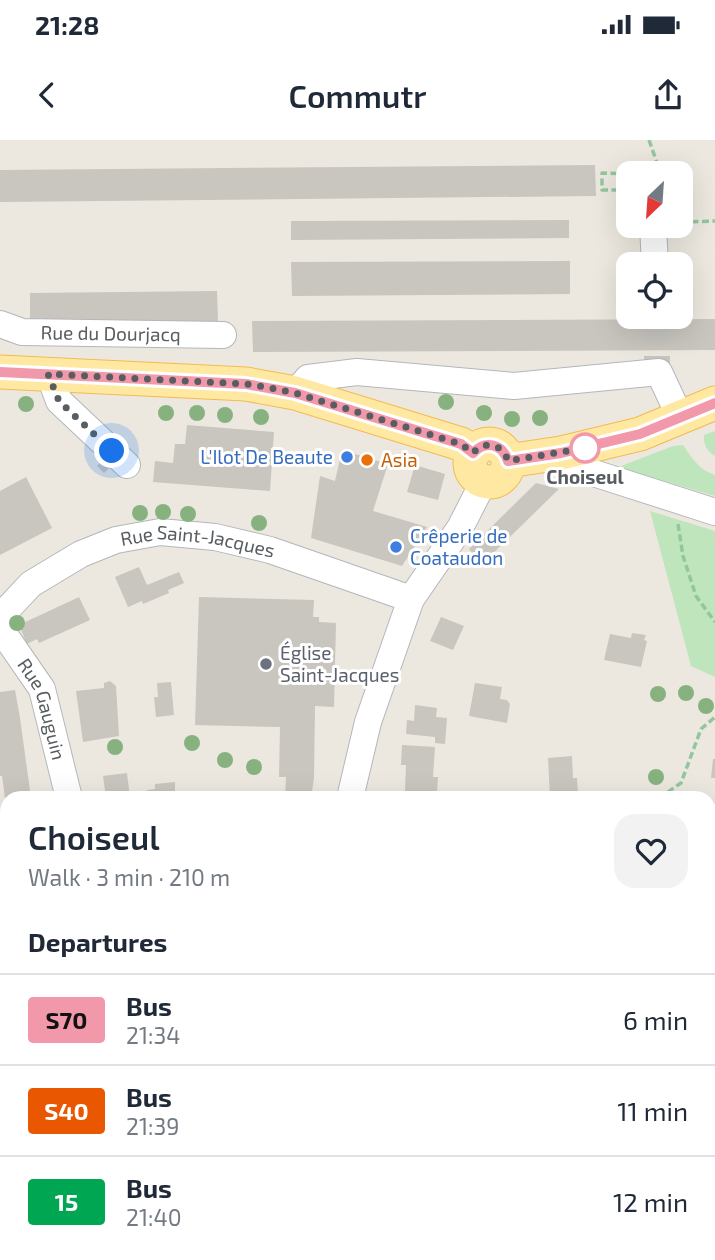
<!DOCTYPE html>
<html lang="en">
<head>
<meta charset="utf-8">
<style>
  :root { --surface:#fff; --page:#f2f2f3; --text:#1f2937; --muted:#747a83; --line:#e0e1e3 }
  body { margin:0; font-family:"Exo 2",sans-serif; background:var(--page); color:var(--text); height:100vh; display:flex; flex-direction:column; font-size:26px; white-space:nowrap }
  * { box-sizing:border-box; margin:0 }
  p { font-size:23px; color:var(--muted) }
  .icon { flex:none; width:38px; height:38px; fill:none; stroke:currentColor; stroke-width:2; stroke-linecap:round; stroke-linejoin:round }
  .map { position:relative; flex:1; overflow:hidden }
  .drawer { position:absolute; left:0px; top:651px; width:716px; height:469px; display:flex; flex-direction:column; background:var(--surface); border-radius:21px 21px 0 0; box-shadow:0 7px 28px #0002 }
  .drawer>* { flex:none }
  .badge { padding:0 14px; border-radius:5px; font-size:24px; line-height:46px }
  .needle { width:46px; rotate:205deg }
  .buttons { position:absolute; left:616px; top:21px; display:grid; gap:14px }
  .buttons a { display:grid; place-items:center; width:77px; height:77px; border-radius:14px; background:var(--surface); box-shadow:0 7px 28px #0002; font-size:35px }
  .you { position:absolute; width:35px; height:35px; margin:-18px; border:5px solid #fff; border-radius:50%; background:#1a73e8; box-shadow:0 0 0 10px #1a73e833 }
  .map>.badge { position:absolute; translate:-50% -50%; box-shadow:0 0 0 4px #fff }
  h2 { padding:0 28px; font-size:26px; line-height:63px }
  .round { display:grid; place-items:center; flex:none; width:74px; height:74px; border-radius:21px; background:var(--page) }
  .summary { display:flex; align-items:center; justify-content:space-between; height:119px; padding:0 28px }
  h1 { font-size:33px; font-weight:600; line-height:52px }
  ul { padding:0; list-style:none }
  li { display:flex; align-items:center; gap:21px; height:91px; padding:0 28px; border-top:2px solid var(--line) }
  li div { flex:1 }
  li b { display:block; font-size:26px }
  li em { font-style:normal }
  li .badge { min-width:77px; font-weight:700; text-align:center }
  .status { display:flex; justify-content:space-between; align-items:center; height:49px; padding:0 35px; background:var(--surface); direction:ltr }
  .status svg { height:19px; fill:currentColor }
  header { display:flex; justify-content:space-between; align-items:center; height:91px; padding:0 28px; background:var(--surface); font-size:32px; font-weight:600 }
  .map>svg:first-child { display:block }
  .green { fill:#bee5bb }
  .building { fill:#c9c5bf }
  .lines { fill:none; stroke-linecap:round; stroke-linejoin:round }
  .minor-tunnel { stroke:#c7c5c0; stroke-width:26; stroke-dasharray:26 13; stroke-linecap:butt }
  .minor-casing { stroke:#b3b7bb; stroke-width:28 }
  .major-casing { stroke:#f4ba50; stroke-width:35 }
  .path { stroke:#93c69e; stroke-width:3.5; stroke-dasharray:7 3.5; stroke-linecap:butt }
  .minor { stroke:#fff; stroke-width:26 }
  .major { stroke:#ffe9a2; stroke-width:33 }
  .tree { fill:#87b280 }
  .line-casing { stroke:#fff; stroke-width:16 }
  .line { stroke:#f298ab; stroke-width:10 }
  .walk { stroke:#585d61; stroke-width:7; stroke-dasharray:0 12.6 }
  .stop-dot { fill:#fff; stroke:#f298ab; stroke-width:3.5 }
  .shop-dot { fill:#3f7fe0; stroke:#fff; stroke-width:2.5 }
  .food-dot { fill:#e8710a; stroke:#fff; stroke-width:2.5 }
  .worship-dot { fill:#6b7280; stroke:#fff; stroke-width:2.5 }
  .labels { text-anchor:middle; stroke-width:6; stroke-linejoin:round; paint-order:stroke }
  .street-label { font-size:19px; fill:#585d61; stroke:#fff }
  .shop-label { font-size:19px; fill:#366cbe; stroke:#fff; text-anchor:end }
  .food-label { font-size:19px; fill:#c56008; stroke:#fff; text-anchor:start }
  .stop-label { font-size:19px; font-weight:bold; fill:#585d61; stroke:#fff }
  .worship-label { font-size:19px; fill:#5b616d; stroke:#fff; text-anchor:start }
</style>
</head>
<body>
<div class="status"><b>21:28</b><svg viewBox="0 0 49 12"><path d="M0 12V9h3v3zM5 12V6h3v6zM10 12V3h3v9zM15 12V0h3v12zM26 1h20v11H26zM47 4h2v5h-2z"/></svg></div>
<header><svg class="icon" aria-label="back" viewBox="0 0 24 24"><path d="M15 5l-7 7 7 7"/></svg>Commutr<svg class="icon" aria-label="share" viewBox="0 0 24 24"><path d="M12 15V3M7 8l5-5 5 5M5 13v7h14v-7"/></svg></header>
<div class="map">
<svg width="715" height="1120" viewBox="0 0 715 1120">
  <rect width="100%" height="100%" fill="#ece8df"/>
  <path class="green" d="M715 291V316C707 311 703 304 704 295Z
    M683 305C692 318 699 330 715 335V356L624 329 621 326 673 306Z
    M650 371 715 391V537L691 526Z
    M0 720 7 738V770L0 772Z
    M709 1024 715 1026V1120H449L450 1113H709Z"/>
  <path class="building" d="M595 25 596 56 0 62V30Z
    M569 80V98L291 100V81Z
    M570 121V154L292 156 291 122Z
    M217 151 218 182 30 184V153Z
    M715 179V210L253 212 252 181Z
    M187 285 274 292 270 351 153 342 155 321 173 323 175 304H185Z
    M342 310 388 324 373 371 427 387 402 426 311 398 320 336 335 341Z
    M108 315 116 322 104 333 97 326Z
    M415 325 445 334 438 360 407 352Z
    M26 337 52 388 0 415V351Z
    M536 343 559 349 482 424 469 409Z
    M139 427 147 445 179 432 184 443 168 450 169 453 143 464 142 461 128 467 115 437Z
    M79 457 90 480 39 503 37 499 27 504 19 485Z
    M199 457 314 460 313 477H319V482L336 483 334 567 315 566 314 638 311 658H285L286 637H279L280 587 195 585Z
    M441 477 464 486 453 510 430 501Z
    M632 493 646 495 644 500 647 501 641 527 604 520 610 494 631 498Z
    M110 541 116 546 119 596 83 602 76 551 104 548V543Z
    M171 542 174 575 156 577 154 557H158L157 543Z
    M475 543 502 547 500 559 507 560 510 564 507 583 469 576Z
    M15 550 20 578 31 658H5L2 636H0V552Z
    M415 565 437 568 436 577 447 578 445 604 435 603V597L406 594 407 580 414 581Z
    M402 605 435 607 433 637H438L437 652 405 651 406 625H401Z
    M572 616 573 638H577L578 655 550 657 548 618Z
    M713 619H715V638H711Z
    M127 633 130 658H106L103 636Z
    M175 642V658H163L162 654 148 656 147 650 155 649V644Z
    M709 666 715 667V728L712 735H709Z
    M7 717V737L0 718Z
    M7 955V981L0 982V956Z
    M239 1113H260L259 1119 239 1118Z
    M341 1113H374L382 1116 381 1120H340Z"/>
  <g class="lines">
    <path class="minor-tunnel" d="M657 177V224"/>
    <g class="minor-casing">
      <g id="minor">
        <path d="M653 86 655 124"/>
        <path id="s1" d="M0 184 22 192 223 195"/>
        <path d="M49 234 59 261 127 325"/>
        <path d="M295 253 308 238 357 232 514 246 659 232 680 277"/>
        <path d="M561 313 581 329 715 372"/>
        <path id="s2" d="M0 477 31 444 81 414 116 400 160 392 215 397 270 410 411 459"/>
        <path id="s3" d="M0 488 42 549 69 658"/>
        <path d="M350 658 368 582 411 459 460 388 484 341"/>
        <path d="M709 828 714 827 715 824"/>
        <path d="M0 927H7"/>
        <path d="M709 971 715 975"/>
        <path d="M304 1120 306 1113"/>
      </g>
    </g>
    <g class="major-casing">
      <path id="major" d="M0 232 246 244 295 253 461 304 473 314
        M470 323a19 19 0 1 1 38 0a19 19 0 1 1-38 0Z
        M508 321 561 313 640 294 715 263"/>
    </g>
    <path class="path" d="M649 0 657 23 658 33
      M628 34 602 33V50H628
      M681 82 715 81
      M678 384 683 416 696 456 715 482
      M659 658 681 643 701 589 715 577
      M709 750 715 751"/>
    <use href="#minor" class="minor"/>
    <use href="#major" class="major"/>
  </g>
  <g class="tree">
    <circle cx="446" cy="262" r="8"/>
    <circle cx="26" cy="264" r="8"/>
    <circle cx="166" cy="273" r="8"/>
    <circle cx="197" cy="273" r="8"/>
    <circle cx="484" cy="273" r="8"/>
    <circle cx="225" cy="275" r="8"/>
    <circle cx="261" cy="277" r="8"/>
    <circle cx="540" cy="278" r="8"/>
    <circle cx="512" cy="279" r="8"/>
    <circle cx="163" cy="372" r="8"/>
    <circle cx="140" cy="373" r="8"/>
    <circle cx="188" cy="374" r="8"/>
    <circle cx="259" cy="383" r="8"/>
    <circle cx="17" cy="483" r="8"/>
    <circle cx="686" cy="553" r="8"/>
    <circle cx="658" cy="554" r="8"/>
    <circle cx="706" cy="566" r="8"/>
    <circle cx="192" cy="603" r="8"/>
    <circle cx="115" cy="607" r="8"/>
    <circle cx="225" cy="620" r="8"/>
    <circle cx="254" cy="627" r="8"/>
    <circle cx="656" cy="637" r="8"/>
  </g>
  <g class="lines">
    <g class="line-casing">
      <path id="line" d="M0 232 246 244 295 253 461 304 473 313C485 300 502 303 508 321L561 313 640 294 715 263"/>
    </g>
    <use href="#line" class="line"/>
    <path class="walk" d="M112 311 59 261 48 234 246 244 271 248 295 253 461 304 473 313C485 300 502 303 508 321L585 308"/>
  </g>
  <circle class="stop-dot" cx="585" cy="308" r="14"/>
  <g class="shop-dot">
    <circle cx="347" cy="317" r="7"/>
    <circle cx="396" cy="407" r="7"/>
  </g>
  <circle class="food-dot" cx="367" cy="320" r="7"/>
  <circle class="worship-dot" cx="266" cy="524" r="7"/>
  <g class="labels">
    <g class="street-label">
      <text dy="7" stroke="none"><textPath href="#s1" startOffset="112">Rue du Dourjacq</textPath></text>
      <text dy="7" stroke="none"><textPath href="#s2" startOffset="224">Rue Saint-Jacques</textPath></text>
      <text dy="7" stroke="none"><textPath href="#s3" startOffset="93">Rue Gauguin</textPath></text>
    </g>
    <g class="shop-label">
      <text x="333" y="324">L'Ilot De Beaute</text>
      <text x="410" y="403" text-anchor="start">Crêperie de<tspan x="410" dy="22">Coataudon</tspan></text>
    </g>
    <g class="food-label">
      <text x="381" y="327">Asia</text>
    </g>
    <g class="stop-label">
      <text x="585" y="344">Choiseul</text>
    </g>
    <g class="worship-label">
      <text x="280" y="520">Église<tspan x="280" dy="22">Saint-Jacques</tspan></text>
    </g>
  </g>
</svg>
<div class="buttons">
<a><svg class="needle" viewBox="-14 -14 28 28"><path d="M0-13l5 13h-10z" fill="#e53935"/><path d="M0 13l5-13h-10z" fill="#747a83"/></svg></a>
<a><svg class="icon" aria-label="locate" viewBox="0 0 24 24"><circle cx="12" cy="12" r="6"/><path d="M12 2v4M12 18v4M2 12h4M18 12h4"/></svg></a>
</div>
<div class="you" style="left:112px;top:311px"></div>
<section class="drawer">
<div class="summary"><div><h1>Choiseul</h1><p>Walk · 3 min · 210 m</p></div><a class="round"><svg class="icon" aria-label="heart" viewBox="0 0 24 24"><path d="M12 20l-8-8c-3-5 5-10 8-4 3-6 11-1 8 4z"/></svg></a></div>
<h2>Departures</h2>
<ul>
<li><span class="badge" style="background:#f298ab;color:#111">S70</span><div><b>Bus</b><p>21:34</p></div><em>6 min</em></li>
<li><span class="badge" style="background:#ea5701;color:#fff">S40</span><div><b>Bus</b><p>21:39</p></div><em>11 min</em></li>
<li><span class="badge" style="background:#00a651;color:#fff">15</span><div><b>Bus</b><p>21:40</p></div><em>12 min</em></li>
</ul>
</section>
</div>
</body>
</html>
